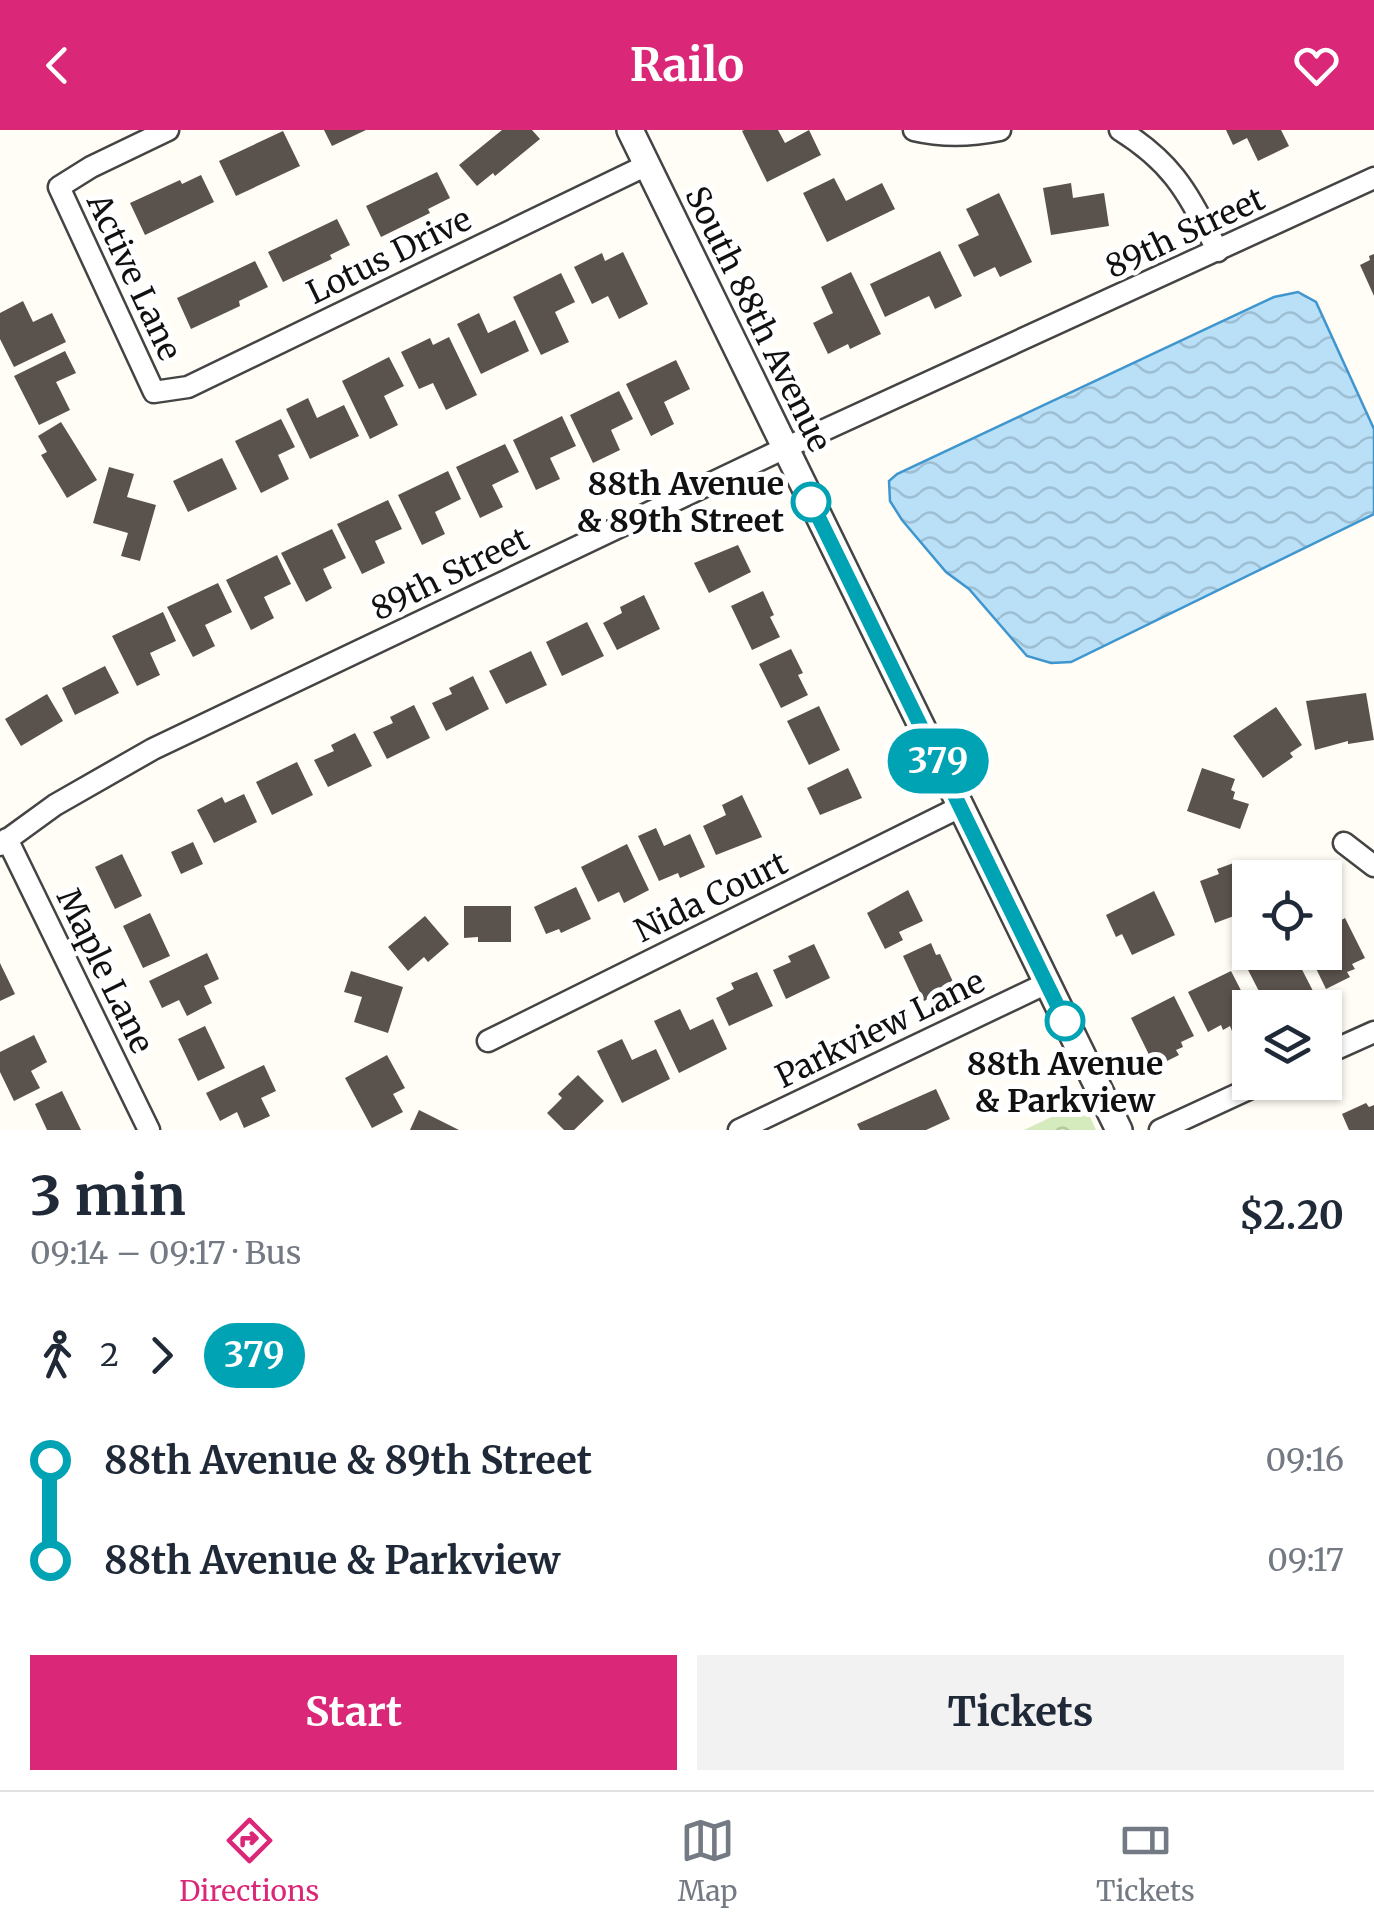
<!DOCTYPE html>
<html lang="en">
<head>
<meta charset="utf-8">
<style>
  :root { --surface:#fff; --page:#f2f2f3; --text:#1f2937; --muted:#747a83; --line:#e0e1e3; --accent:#db2777 }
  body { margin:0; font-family:Merriweather,serif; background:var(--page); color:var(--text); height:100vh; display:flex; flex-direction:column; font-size:38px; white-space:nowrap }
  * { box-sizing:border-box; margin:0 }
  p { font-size:32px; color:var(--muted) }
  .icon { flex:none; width:55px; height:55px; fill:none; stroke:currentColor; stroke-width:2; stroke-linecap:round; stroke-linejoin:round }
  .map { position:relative; height:1000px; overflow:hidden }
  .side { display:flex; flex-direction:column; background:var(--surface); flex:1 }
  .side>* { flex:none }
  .badge { padding:0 20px; border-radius:32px; font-size:35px; line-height:65px }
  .buttons { position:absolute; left:1232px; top:730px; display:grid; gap:20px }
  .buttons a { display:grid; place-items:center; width:110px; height:110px; border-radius:0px; background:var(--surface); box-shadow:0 2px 8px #0004; font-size:50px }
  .map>.badge { position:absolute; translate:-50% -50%; box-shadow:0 0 0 5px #fff }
  .legs { display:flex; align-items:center; gap:15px; height:110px; padding:0 30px; font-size:32px }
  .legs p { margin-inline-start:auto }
  .head { display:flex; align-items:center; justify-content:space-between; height:170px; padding:0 30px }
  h1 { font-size:55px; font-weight:700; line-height:75px }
  .action { display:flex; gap:20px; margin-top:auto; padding:20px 30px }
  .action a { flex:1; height:115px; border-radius:0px; background:var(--accent); color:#fff; font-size:40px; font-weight:700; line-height:115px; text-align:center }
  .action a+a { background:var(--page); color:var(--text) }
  ul { padding:0 30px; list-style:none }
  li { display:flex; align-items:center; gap:35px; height:100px; font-size:38px }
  li i { display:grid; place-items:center; width:15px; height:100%; margin:0 12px; background:currentColor }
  li i::after { content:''; width:25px; height:25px; margin:-12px; border:8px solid; border-radius:50%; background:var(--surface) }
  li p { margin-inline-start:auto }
  li:first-child i { background:linear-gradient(#0000 50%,currentColor 0) }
  li:last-child i { background:linear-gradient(currentColor 50%,#0000 0) }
  header { display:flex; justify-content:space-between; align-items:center; height:130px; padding:0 30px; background:var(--accent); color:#fff; font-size:45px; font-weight:700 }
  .menu { display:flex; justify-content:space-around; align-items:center; height:140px; border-top:2px solid var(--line); background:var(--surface); font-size:28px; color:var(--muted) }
  .menu a { display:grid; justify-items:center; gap:5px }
  .menu .on { color:var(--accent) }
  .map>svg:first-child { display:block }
  .park { fill:url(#park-crowns) }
  .water { fill:url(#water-waves); stroke:#3f96cf; stroke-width:2.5 }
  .building { fill:#5a524d }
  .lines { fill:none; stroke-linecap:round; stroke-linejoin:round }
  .minor-casing { stroke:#444; stroke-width:25 }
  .tertiary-casing { stroke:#444; stroke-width:30 }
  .minor { stroke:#fff; stroke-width:20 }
  .tertiary { stroke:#fff; stroke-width:25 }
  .line-1-casing { stroke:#fff; stroke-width:22 }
  .line-1 { stroke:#00a3b4; stroke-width:15 }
  .stop-1-dot { fill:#fff; stroke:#00a3b4; stroke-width:5 }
  .labels { text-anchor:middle; stroke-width:10; stroke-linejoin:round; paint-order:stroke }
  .street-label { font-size:32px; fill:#111; stroke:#fff }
  .stop-label { font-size:32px; font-weight:bold; fill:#111; stroke:#fff; text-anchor:end }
</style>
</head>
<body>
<header><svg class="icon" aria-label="back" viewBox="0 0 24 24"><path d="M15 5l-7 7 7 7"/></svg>Railo<svg class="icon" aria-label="heart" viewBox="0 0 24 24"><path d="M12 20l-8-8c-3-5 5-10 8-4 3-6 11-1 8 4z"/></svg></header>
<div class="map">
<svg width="1374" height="1000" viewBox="0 0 1374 1000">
  <defs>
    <pattern id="park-crowns" width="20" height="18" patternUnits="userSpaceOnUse" patternTransform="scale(2.5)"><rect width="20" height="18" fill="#d5ebbd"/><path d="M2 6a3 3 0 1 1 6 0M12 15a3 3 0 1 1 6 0" fill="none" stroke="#b6c8a1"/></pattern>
    <pattern id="water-waves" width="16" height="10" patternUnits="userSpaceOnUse" patternTransform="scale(2.5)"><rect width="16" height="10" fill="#b9e0f7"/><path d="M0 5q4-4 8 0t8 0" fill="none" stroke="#9ebfd3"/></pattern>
  </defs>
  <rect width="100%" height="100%" fill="#fffdf5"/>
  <path class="park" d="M1083 972 1096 1000H1024Z"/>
  <path class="water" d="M1298 162 1316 172 1374 299V384L1071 532 1051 533 1027 526 969 459 946 442 902 390 890 371 889 351 897 344 1274 167Z"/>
  <path class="building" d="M324 0H366L332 16Z
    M502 0H532L540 9 495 46 493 43 477 56 459 35Z
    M744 0H778L785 13 809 0 821 25 767 52 742 1Z
    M1226 0H1281L1289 16 1258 31 1247 8 1233 15Z
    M283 1 300 36 236 66 219 31Z
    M437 42 450 68 428 79 430 83 381 107 366 76Z
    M201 45 214 72 145 105 130 73 180 50 182 54Z
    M834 48 846 71 882 53 895 79 827 112 803 63Z
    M1071 53 1073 68 1104 63 1109 96 1051 105 1043 58Z
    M999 63 1032 132 1000 147 995 137 974 147 958 115 979 105 966 79Z
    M337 89 350 115 330 125 332 129 283 152 268 122Z
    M940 121 962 166 935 179 929 166 885 187 870 154Z
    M623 122 648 174 619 189 608 166 592 174 574 137 602 123 605 131Z
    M1374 124V166L1360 135 1370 130 1369 126Z
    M255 131 268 157 239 171 240 176 191 199 177 168Z
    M851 142 881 204 850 219 848 214 828 224 813 193 833 183 821 157Z
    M561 143 575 172 555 182 569 212 541 225 513 167Z
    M23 171 33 192 52 183 66 212 14 237 0 209V183Z
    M479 183 488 203 515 190 529 221 481 244 457 194Z
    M449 207 477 265 446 280 433 253 419 259 401 222 430 208 433 215Z
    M65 221 76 243 56 252 70 280 39 295 14 246Z
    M389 227 404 256 384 266 398 295 370 309 342 251Z
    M676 230 690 259 664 272 674 294 651 306 626 254Z
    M619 261 633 289 611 300 620 320 593 333 570 285Z
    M308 268 317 288 344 275 359 306 310 329 286 279Z
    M562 286 576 316 550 328 560 349 536 360 513 310Z
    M281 289 295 317 278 325 289 349 261 363 235 311Z
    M61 292 97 350 67 368 41 325 47 322 38 306Z
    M505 314 519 342 492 355 503 377 480 388 456 337Z
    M222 328 237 359 188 382 173 351Z
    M109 337 134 344 127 367 156 375 140 431 121 426 128 403 93 393Z
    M448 341 461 369 435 382 445 404 422 415 398 365Z
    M388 370 402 399 375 411 385 433 362 444 337 394Z
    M332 399 346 428 323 439 332 458 306 472 281 423Z
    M738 415 751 442 709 463 694 433Z
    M277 425 291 454 264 467 274 488 251 500 226 450Z
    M218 453 232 482 205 495 215 516 193 527 167 477Z
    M763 461 774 485 770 487 780 507 752 520 731 476Z
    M644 465 660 499 617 520 603 493 622 483 620 477Z
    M163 482 176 511 150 523 160 545 137 556 112 506Z
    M587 492 604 526 562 546 546 512Z
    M791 519 803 543 798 545 808 565 781 578 759 534Z
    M531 521 547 555 506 574 489 541Z
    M105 536 119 563 75 585 62 558Z
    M473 546 489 579 446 601 432 573 452 564 449 558Z
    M1366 563 1374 610 1348 614V611L1315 620 1306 571Z
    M47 564 63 591 21 616 5 589Z
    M414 575 430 608 387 629 373 602 393 593 390 587Z
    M819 576 840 620 809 635 787 591Z
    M1276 577 1302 615 1290 623 1293 627 1263 648 1233 606Z
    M355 603 372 636 328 657 314 630 334 621 331 615Z
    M297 632 313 665 272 685 256 652Z
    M848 638 862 668 820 685 807 658Z
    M1202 638 1235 649 1231 660 1235 662 1233 669 1249 674 1240 699 1187 681Z
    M244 664 257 692 214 713 197 680 222 667 225 673Z
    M742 665 762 707 716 725 703 696 726 685 722 675Z
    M656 698 664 716 690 704 705 737 680 748 678 743 659 751 638 706Z
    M193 712 203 734 181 744 171 722Z
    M627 714 649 760 624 773 619 762 598 772 581 737Z
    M122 724 142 766 115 779 95 737Z
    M1242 730 1250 754 1243 757 1250 780 1215 793 1200 751 1219 744 1217 739Z
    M576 757 591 789 561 803 559 799 546 804 534 777Z
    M908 760 923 791 899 802 903 810 885 819 867 783Z
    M1154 761 1175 805 1132 825 1122 804 1116 807 1106 785Z
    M464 776H511V812H478V807L464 808Z
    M150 783 170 826 143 838 123 796Z
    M425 786 449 814 428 832 424 827 408 841 388 817Z
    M1345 788 1365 828 1352 834 1355 839 1347 842 1350 847 1326 859 1308 822H1325V799Z
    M931 813 936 825 940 824 955 856 924 871 903 826Z
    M814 814 830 848 786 869 773 840 791 832 788 826Z
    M1267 822H1293L1313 861 1289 873 1287 868 1279 871 1277 867 1265 873 1245 834Z
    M207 823 219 849 204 856 212 873 187 886 179 870 162 878 149 851Z
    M0 833 15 864 0 871Z
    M351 841 403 857 388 903 354 892 362 867 344 862Z
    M1231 841 1250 878V892L1232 901 1230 896 1223 900 1221 895 1208 902 1188 862Z
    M757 842 773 876 729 896 716 868 734 859 731 853Z
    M1174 866 1194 906 1181 912 1183 917 1176 920 1179 925 1155 937 1131 888Z
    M680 879 690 900 713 889 727 919 679 943 654 891Z
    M205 896 225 938 198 951 178 909Z
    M34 905 47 932 31 941 40 958 14 971 0 942V922Z
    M622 909 632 930 656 919 670 949 622 973 597 921Z
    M387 925 405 958 393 964 403 982 372 998 345 948Z
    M264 935 276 961 261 968 270 986 244 998 237 982 220 991 206 963Z
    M578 945 604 971 574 1000H564L547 983 562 968 558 964Z
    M936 959 950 989 926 1000H860L857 994Z
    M62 961 81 1000H47L35 974Z
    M1366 973 1369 977 1374 975V1000H1349L1342 984Z
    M419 980 459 1000H410Z"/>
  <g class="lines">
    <g class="minor-casing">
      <path id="minor" d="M168 0 91 37 59 57 154 262 188 257 647 35
        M914 0C943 7 971 6 1000 0
        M1120 0C1176 35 1188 65 1218 121
        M7 709 149 1000
        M1344 713 1374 736
        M0 715 55 675 153 619 785 318 1374 48
        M488 911 960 677
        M1325 924 1374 902
        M739 1000 1047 853
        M1160 1000 1264 952"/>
    </g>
    <g class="tertiary-casing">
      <path id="tertiary" d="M630 0 1119 1000"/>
    </g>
    <use href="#minor" class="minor"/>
    <use href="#tertiary" class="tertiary"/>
  </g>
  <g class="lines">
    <g class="line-1-casing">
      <path id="line-1" d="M811 372 1065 891"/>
    </g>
    <use href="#line-1" class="line-1"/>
  </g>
  <g class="stop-1-dot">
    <circle cx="811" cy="372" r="18"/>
    <circle cx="1065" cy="891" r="18"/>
  </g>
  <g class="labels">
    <g class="street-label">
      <text transform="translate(1185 103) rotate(-25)" y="11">89th Street</text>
      <text transform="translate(389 126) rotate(-26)" y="11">Lotus Drive</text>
      <text transform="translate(134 147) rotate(65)" y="11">Active Lane</text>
      <text transform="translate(758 189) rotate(64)" y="11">South 88th Avenue</text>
      <text transform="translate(450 444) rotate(-26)" y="11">89th Street</text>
      <text transform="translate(711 767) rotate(-26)" y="11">Nida Court</text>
      <text transform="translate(105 841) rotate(64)" y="11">Maple Lane</text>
      <text transform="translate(880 899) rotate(-26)" y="11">Parkview Lane</text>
    </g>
    <g class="stop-label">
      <text x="784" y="365">88th Avenue<tspan x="784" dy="37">&amp; 89th Street</tspan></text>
      <text x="1065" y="945" text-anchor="middle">88th Avenue<tspan x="1065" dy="37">&amp; Parkview</tspan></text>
    </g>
  </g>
</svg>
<div class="buttons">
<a><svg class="icon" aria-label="locate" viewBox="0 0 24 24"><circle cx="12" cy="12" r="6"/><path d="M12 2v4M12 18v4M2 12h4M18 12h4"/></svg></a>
<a><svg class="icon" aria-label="layers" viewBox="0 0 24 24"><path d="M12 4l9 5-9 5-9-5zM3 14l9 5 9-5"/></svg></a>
</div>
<b class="badge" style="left:938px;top:631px;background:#00a3b4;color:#fff">379</b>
</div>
<section class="side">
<div class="head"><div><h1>3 min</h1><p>09:14 – 09:17 · Bus</p></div><b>$2.20</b></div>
<div class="legs"><svg class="icon" aria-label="walk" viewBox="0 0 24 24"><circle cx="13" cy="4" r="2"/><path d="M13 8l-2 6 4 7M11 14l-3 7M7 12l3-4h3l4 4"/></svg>2<svg class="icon" aria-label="forward" viewBox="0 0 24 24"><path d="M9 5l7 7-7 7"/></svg><b class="badge" style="background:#00a3b4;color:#fff">379</b></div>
<ul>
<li><i style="color:#00a3b4"></i><b>88th Avenue &amp; 89th Street</b><p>09:16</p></li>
<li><i style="color:#00a3b4"></i><b>88th Avenue &amp; Parkview</b><p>09:17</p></li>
</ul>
<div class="action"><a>Start</a><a>Tickets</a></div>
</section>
<nav class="menu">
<a class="on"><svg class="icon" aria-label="directions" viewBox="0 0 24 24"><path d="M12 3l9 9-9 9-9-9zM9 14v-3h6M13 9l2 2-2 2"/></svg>Directions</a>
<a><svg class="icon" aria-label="map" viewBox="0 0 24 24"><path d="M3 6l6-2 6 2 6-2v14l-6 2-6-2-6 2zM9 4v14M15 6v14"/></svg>Map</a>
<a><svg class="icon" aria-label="tickets" viewBox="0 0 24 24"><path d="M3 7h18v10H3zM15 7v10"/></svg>Tickets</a>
</nav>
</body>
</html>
